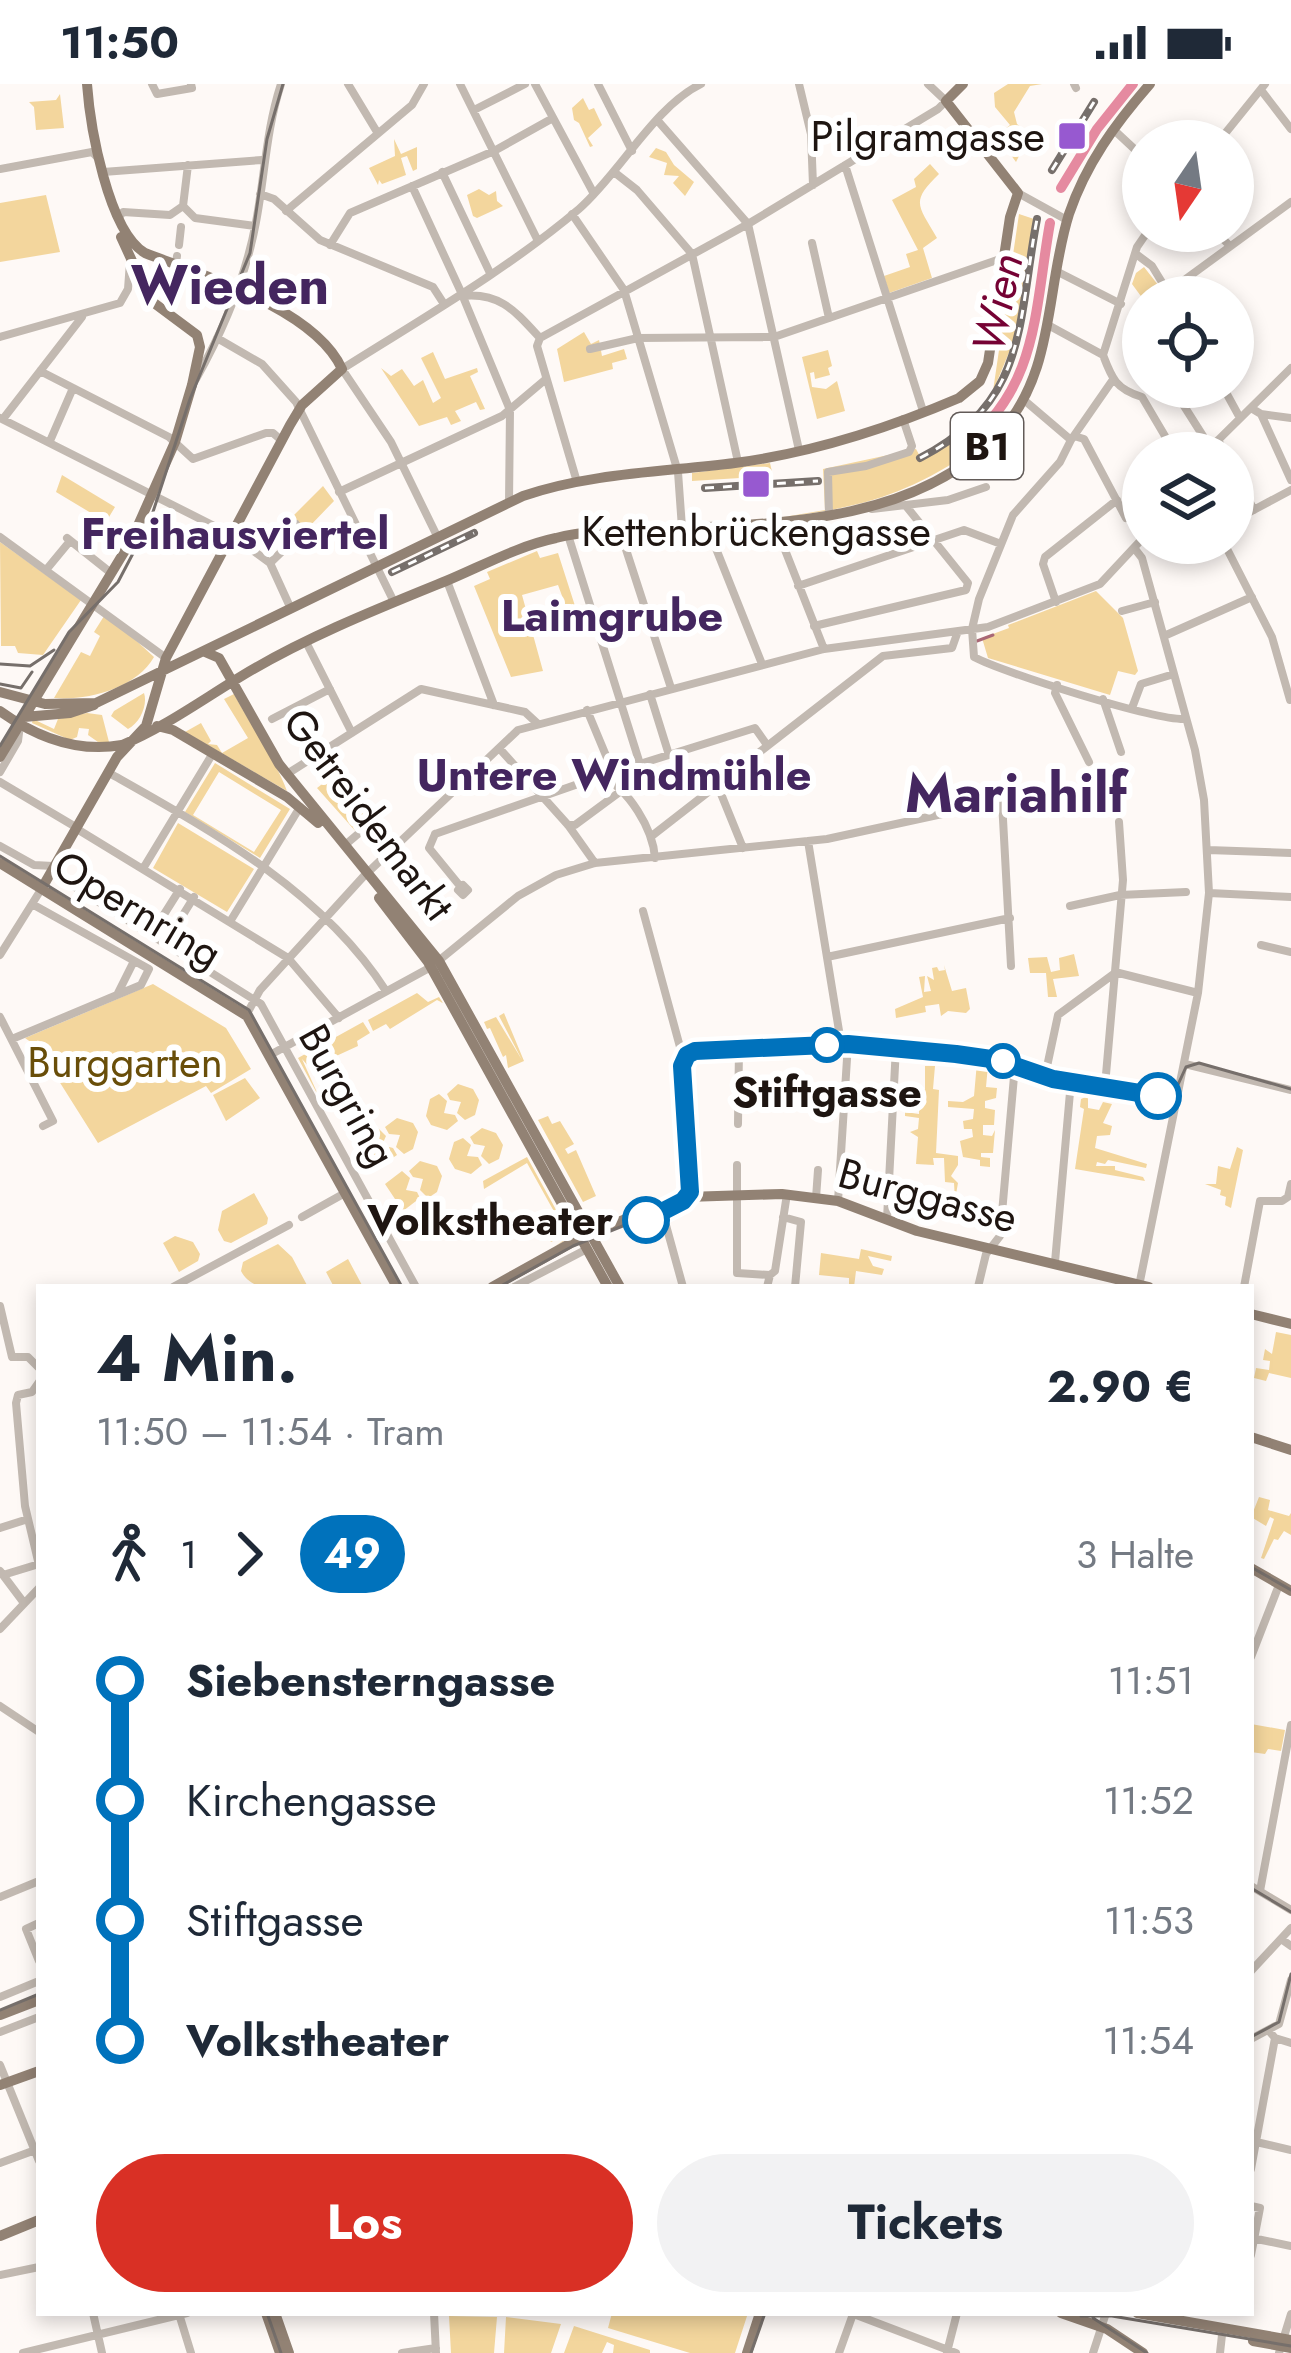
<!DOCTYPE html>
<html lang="de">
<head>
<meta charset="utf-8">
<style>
  :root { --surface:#fff; --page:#f2f2f3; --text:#1f2937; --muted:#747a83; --accent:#d93025 }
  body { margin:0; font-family:Jost,sans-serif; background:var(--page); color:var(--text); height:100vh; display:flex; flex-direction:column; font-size:45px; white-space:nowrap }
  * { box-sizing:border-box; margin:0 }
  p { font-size:39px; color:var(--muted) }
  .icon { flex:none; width:66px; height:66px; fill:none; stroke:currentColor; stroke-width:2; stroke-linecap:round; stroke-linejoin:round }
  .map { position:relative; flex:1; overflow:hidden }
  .sheet { position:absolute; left:36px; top:1200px; width:1218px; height:1032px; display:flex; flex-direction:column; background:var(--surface); border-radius:0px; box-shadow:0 6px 18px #0003 }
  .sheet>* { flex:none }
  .badge { padding:0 24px; border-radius:39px; font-size:42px; line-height:78px }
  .needle { width:78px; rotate:193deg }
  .fabs { position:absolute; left:1122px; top:36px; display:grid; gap:24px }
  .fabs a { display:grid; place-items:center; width:132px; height:132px; border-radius:50%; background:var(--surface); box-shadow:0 6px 18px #0003; font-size:60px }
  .map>.badge { position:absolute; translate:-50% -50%; box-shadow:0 0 0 6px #fff }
  .legs { display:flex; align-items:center; gap:18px; height:132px; padding:0 60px; font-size:39px }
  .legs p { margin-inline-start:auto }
  .headline { display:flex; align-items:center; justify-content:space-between; height:204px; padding:0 60px }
  h1 { font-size:66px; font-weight:700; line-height:90px }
  .button { display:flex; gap:24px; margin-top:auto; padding:24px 60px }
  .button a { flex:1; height:138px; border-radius:72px; background:var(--accent); color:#fff; font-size:48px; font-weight:700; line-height:138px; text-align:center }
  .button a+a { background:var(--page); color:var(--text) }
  ul { padding:0 60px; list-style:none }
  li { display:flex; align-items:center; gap:42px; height:120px; font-size:45px }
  li i { display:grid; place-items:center; width:18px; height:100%; margin:0 15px; background:currentColor }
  li i::after { content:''; width:30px; height:30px; margin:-15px; border:9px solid; border-radius:50%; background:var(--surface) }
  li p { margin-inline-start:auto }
  li:first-child i { background:linear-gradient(#0000 50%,currentColor 0) }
  li:last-child i { background:linear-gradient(currentColor 50%,#0000 0) }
  .status { display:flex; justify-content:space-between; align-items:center; height:84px; padding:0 60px; background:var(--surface); direction:ltr }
  .status svg { height:33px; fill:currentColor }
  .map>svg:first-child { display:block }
  .green { fill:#f3d69d; fill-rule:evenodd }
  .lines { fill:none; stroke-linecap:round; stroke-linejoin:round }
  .stream { stroke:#a96775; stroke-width:3 }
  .river { stroke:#e58aa0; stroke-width:10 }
  .minor { stroke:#c2b9b1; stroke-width:8 }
  .major { stroke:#928274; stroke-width:10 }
  .tram { stroke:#766f6b; stroke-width:3 }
  .rail-casing { stroke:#766f6b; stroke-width:8 }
  .rail { stroke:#fff; stroke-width:3; stroke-dasharray:9; stroke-linecap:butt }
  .line-1-casing { stroke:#fff; stroke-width:27 }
  .line-1 { stroke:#0072bc; stroke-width:18 }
  .poi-dot { fill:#9759d0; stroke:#fff; stroke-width:4.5 }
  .stop-1-dot { fill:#fff; stroke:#0072bc; stroke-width:6 }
  .labels { text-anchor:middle; stroke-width:12; stroke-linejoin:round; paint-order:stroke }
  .shield { fill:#fff; stroke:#625b58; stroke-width:3 }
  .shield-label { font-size:39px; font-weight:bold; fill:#1e1511 }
  .poi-label { font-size:42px; fill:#1e1511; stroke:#fff; text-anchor:end }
  .street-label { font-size:42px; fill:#1e1511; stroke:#fff }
  .park-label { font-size:42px; fill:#694e09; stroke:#fff }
  .stop-label { font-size:42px; font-weight:bold; fill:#1e1511; stroke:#fff }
  .water-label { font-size:45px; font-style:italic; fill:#750234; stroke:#fff }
  .neighbourhood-label { font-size:45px; font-weight:bold; fill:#44265f; stroke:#fff }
  .district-label { font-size:54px; font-weight:bold; fill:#44265f; stroke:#fff }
</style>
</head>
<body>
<div class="status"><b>11:50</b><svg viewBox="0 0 49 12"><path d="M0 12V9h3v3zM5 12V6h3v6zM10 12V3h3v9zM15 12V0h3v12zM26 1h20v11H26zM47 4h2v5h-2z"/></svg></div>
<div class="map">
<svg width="1291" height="2269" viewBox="0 0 1291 2269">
  <rect width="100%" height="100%" fill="#fef9f6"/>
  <path class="green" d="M1008 0H1042L1030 2 1014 28 1017 40 1030 50 1016 78 997 52 1010 41 995 23 994 9Z
    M60 10 64 44 36 46 34 23 29 18 56 16Z
    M583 14 589 26 594 24 602 41 588 54 593 62 590 63 579 39 574 36 572 24Z
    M394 55 401 70 417 63V85L413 87 407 72 401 74 406 91 382 100 379 96 378 101 369 84 395 72Z
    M656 64 666 68 674 81 694 98 685 112 673 99 679 92 664 91 667 79 649 73Z
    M930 80 939 90C910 118 918 121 937 154L923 164 932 194 889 209 884 192 910 183 906 170 918 166 892 116 916 103 914 95Z
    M479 105 489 111 496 107 497 117 503 122 477 134 473 132 467 111Z
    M46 111 60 168 0 178V119Z
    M1019 130 1034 135 1015 254 993 307Z
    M1144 183 1166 211 1143 215 1132 200 1136 189Z
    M584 248 591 260 599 256 602 272 624 265 627 275 612 279 613 285 564 298 557 265Z
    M828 266 832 282 828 284 830 291 815 295 814 288 810 289 812 303 826 305 837 297 845 327 817 335 802 273Z
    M433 268 445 295 477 284 478 288 470 292 485 325 480 326 476 318 455 327 461 337 451 341 447 333 419 342 381 284 391 292 402 285 414 302 423 296 433 319 441 314 421 274Z
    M955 356 966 371C900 414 855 424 778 434L825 426 823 385 916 365 922 376Z
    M770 379 773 392 692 397V389Z
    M62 391 115 423 106 438 56 408Z
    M323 402 334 417 306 446 291 434Z
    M0 458 81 516 43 571 18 569 15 562H1Z
    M537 467 540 474 558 469 576 525 568 528 558 501 522 511 543 587 511 593 474 502 490 495 487 488Z
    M1096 507 1123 534 1138 587 1135 591 1118 587 1110 611 988 574 982 554 1009 544 1008 541Z
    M106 529 154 573C137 604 87 617 54 614L81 568 90 572 100 552 94 548Z
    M144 609C148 621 140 639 128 645L111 632 114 627Z
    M234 610C251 642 276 677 287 707L185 648 201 639 211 657 208 660 217 661 222 669 248 654 224 615Z
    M87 629 102 631 109 658H98L88 651 89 645 79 644 77 653 70 656 32 639 33 635 54 645 58 635Z
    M215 679 290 725 260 774 185 728ZM219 688 281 726 254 768 193 731Z
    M334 691 381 744 366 759 317 704Z
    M178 739 254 785 227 828 153 784Z
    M1074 870 1079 892 1053 895 1057 913H1048L1046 889H1030L1028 874 1047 873 1051 888 1060 886 1059 874Z
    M944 881 952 907 966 904 970 925 966 929 948 927 941 932 939 920 925 922 926 928 896 934 895 925 923 913 919 893 925 892 924 908 931 907 927 892 934 896 932 884 937 883 939 887 945 886Z
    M153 900 226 944 251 985 211 1009 206 1002 98 1059 35 959 39 956 32 959 25 954Z
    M417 909 428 918 439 913 443 919 437 916 390 945 386 940 373 947 368 936Z
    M504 929 524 977 508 984 506 971 503 973 490 944 487 945 484 938 496 933 522 976 499 932Z
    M363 938 370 949 357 957 358 962 310 984 302 975 320 1015 298 974Z
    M977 978 988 981 986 1003 997 1004 996 1014 985 1017V1024L995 1026 994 1041H983V1051L992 1052 995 1046 993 1069H981V1073L990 1074V1083L980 1082V1076L963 1073 960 1057 973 1053 972 1045H964L963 1037 973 1035 974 1025 948 1023V1017L963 1018 974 1012Z
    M925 982H935L933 1005 939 1006 936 1069 958 1072V1081L951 1092 958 1099 955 1116 954 1099 945 1098 944 1074H933L934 1081 916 1080 918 1053 910 1048 918 1045 919 1034 905 1032V1028L919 1030V1021L909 1020 905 1026 908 1007 925 1005Z
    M245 994 260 1014 226 1037 213 1011Z
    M458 1000 473 1005 479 1016 475 1031 465 1036 457 1029 461 1018 450 1016 447 1010Z
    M439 1010 447 1017 444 1029 455 1031 458 1037 447 1046 431 1041 426 1032 430 1015Z
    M1088 1012V1024L1099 1026 1103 1018 1112 1020 1103 1039 1112 1042 1110 1051 1097 1052 1095 1064 1147 1080 1146 1084 1108 1076 1105 1080 1097 1078 1096 1082H1115V1086L1143 1093 1145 1097 1075 1085 1084 1025 1080 1023 1081 1015Z
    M548 1032 552 1040 560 1037 574 1060 565 1065 568 1070 576 1066 596 1112 583 1118 538 1036Z
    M397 1034 413 1039 418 1048 413 1065 404 1070 396 1063 400 1051 389 1050 385 1043Z
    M378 1044 386 1052 382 1061 393 1064 397 1071 379 1083 361 1056Z
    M482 1044 496 1049 503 1061 499 1075 489 1080 481 1072 485 1062 474 1060 470 1053Z
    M463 1054 471 1061 467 1072 478 1073 482 1081 471 1090 455 1085 449 1075 454 1058Z
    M1237 1063 1243 1066 1231 1124 1225 1121 1226 1113 1220 1111 1221 1106 1205 1100H1216L1218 1082 1230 1085Z
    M527 1073 571 1153 554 1163 564 1156 563 1152 551 1158 544 1146 557 1139 566 1149 527 1079 484 1105 483 1097Z
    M420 1077 437 1082 442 1092 437 1108 428 1114 420 1106 423 1095 413 1093 409 1087Z
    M402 1087 410 1094 406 1106 417 1108 420 1114 403 1127 385 1100Z
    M254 1109 268 1134 267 1140 231 1159 224 1157 218 1146 222 1127Z
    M175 1152 193 1158 200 1170 198 1177 179 1188 163 1159Z
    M278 1160 292 1173 308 1203C282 1203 253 1210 241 1187L243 1178Z
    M861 1165 892 1172 891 1177 868 1172 873 1182 884 1185 882 1191 856 1187 854 1203H849V1194L819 1191 821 1169 859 1175Z
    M348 1175 363 1203H334L326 1188Z
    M1276 1248 1291 1251V1294L1269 1289 1266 1297 1254 1294 1256 1284 1269 1286 1270 1277 1263 1276 1265 1265 1272 1270Z
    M1259 1413 1270 1416 1268 1426 1289 1432 1291 1429V1451L1284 1447 1278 1456 1274 1455 1264 1475 1261 1474 1274 1435 1270 1433 1266 1442 1251 1433Z
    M1251 1640 1285 1646 1281 1667 1268 1665 1265 1670 1251 1668Z
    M612 2229H748L735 2269H690L608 2244Z
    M449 2232 497 2233 494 2269H451Z
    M506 2233 561 2240 551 2269H504Z
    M574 2242 650 2266V2269H613L614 2261 607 2258 602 2269H564Z"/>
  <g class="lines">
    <path class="stream" d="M977 557 993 551"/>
    <path class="river" d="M1061 104 1097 45 1133 0
      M961 364C1039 304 1034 228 1050 139"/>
    <path class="minor" d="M152 0 157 10 192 4 191 0
      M348 0 377 48
      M460 0 537 155
      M535 0 594 110
      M598 0 632 67
      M799 0 811 50 813 101
      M1074 0 1076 4
      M1261 6 1291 45
      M474 26 525 0
      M658 37 748 140 799 366
      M1114 46 1143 73
      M1219 57 1265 0
      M845 81 923 327
      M0 85 92 68 97 73
      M103 88 262 76
      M442 88 490 189
      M614 88 637 106 692 170 738 378
      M412 102 461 208 510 326 509 418
      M1018 109 1067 136
      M260 110 274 115 320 156 433 203 444 220
      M183 122 195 134 255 142
      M183 122 188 81
      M286 127 412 21 424 0
      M572 130 624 206 678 388 682 444
      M119 133 123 128 170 131 183 122
      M1215 147 1230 162
      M812 159 829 234
      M179 161 181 143
      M330 161 350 129 494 67 553 34
      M1136 170 1152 182 1171 213
      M1056 187 1121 220
      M1168 208 1291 118
      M462 212C500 208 515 227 540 254L537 262 577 398
      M165 227 170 219 177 172
      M1048 241 1103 271C1112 295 1116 305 1142 313L1175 369
      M0 253 120 219 128 205 130 178
      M217 254 262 280 296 318 394 518
      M540 254 748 140 938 25 946 17 928 0
      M590 265 638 254 774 253 1003 174
      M1103 271 1137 163 1148 147
      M40 287 169 353 193 375 266 349H273L281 356
      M196 295C223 247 246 192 256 138 265 91 266 46 281 0
      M1112 297 1071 356 1060 378 1013 431 979 515 972 545 974 573C1004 589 1156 637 1186 635
      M1172 303 1210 363
      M1223 303 1240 334
      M1024 316 1071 356
      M1251 324 1261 330 1291 396
      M1261 330 1291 334
      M0 334 232 451 270 479 291 525
      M3 335 82 233
      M1074 352 1084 355 1126 434
      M1218 356 1225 369
      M50 357 73 304
      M1205 369 1291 284
      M1233 386 1254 426
      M339 408 502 332 546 295
      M872 425 948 416 986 403
      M829 430 828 388 866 382 909 368 912 362 903 335
      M1233 437 1291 406
      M774 438 824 565
      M707 442 762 580
      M620 447 671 604
      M568 451 640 680
      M437 452 391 358 342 285C421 235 507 186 579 125 620 89 654 23 701 0
      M0 453 166 574
      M67 454 111 489
      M1224 459 1272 553 1290 616
      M1135 465 1142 474 1195 666 1204 716 1209 809 1198 909 1139 1202
      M270 479 300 450 296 440
      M46 486 70 457
      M447 497 494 621
      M798 502 964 446 1001 460
      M1056 518 1043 480 1045 473 1117 416
      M1122 527 1155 518
      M814 542 966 506 968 499 906 422
      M1164 552 1252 513
      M307 560 352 649
      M1057 601 1055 609 1089 678
      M650 610 669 671
      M1103 615 1121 668
      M1132 624 1141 600 1174 590
      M587 626 607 674 627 684 755 644 767 661
      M272 635 330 605
      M499 664 568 741 595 779
      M0 688 18 657 20 641
      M111 690C212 747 322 807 386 907
      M287 690 421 605 525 628 538 640
      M0 698 74 742
      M717 700 743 764
      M568 741H575L621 707
      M77 745 288 874 339 934
      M435 750 601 692C629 705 653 745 655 774
      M435 750 429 764 460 802
      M653 751 883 572 952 564 958 547
      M808 757 841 959
      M345 761 358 750
      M0 762 34 781 53 782
      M1208 766 1291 769
      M144 783 213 669
      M51 788 261 920 416 1203
      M463 801 468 806 463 811 458 806Z
      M1209 809 1291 813
      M32 820 149 885 141 901 117 911
      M1070 822 1120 811 1186 808
      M643 827 683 974
      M231 836 300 723
      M151 851 180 805
      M165 860 194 813
      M1261 861 1291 868
      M0 871 42 804
      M827 873 1010 834
      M1115 888 1198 909
      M243 927 249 926 260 906 363 793 518 646 824 565 988 543 1100 500 1143 454
      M0 933 53 1037 43 1042
      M12 955 117 911 133 879
      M270 971 431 883 518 812 556 791 595 779 827 755 1002 717 1011 882
      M683 974 696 966 848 959 974 970 1051 994 1176 1012
      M1185 980 1291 1006
      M1045 992 1058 931 1115 889
      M1105 1002 1123 796 1119 738
      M738 1040 739 964
      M737 1081V1189L770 1191
      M816 1114 818 1086
      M838 1117 848 959
      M661 1123 683 1203
      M663 1127 686 1113 690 1103 683 974
      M302 1133 345 1109
      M783 1133 801 1138 795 1203
      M887 1135 896 963
      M1055 1178 1071 997
      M173 1203 289 1141
      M514 1203 587 1165
      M767 1203 770 1191 775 1187 787 1110
      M978 1203 986 1170 1000 1152 1015 981
      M1244 1203 1260 1117H1282L1288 1113 1291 1100
      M0 1222 12 1273H28L39 1284
      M39 1298 32 1308 18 1311 16 1319 25 1422 39 1481
      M0 1444 28 1435
      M0 1487 24 1519
      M3 1491 39 1480
      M0 1545 39 1504
      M1251 1573 1279 1501
      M0 1622 39 1648
      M1251 1802 1291 1826
      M1260 1807 1291 1641
      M0 1813 39 1797
      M39 1839 26 1845 39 1877
      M1281 1855 1291 1862
      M1251 1887 1291 1844
      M0 1913 39 1897
      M0 1948 39 1933
      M1275 1954 1291 1959
      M1251 1955 1279 1940 1291 1896
      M0 1981 39 2077
      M1252 2057 1291 2066
      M0 2079 38 2065
      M1251 2085 1275 1954 1269 1947
      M1251 2122 1260 2124 1251 2171
      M1252 2154 1291 2162
      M0 2191 39 2183
      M93 2229 102 2269
      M434 2229 436 2269
      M851 2229 956 2269
      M179 2230 191 2269
      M947 2268 957 2229
      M23 2269 187 2229
      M402 2269 436 2264
      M839 2269 853 2230
      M1093 2269 1106 2229
      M1220 2269 1222 2251
      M1279 2269 1291 2230"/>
    <path class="major" d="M205 568 219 574 279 680 439 877 620 1203
      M0 608 45 620 96 619 523 412C590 389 664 388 735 379 810 369 889 344 959 314L980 297 988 279 1010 133 1018 109 946 17 963 0
      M0 627C36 653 77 669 122 661 163 644 202 616 240 593 304 554 377 525 446 497 482 482 518 462 556 454 591 445 629 447 664 445 776 440 915 439 998 351 1056 289 1045 206 1069 130 1086 80 1115 40 1150 0
      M24 633 70 629 94 621
      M157 642 173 646 287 713 318 739
      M0 673 132 455 175 358 192 301 200 263 197 251 150 216 121 153
      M0 779 247 932 397 1203
      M42 804 117 673 146 642 166 574 290 341 302 321 342 285C315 225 202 191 145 169 108 147 90 42 87 0
      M379 814 428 878 608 1203
      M492 1203 580 1154 661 1120 686 1113 782 1110 838 1117 917 1147 1149 1203
      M1251 1230 1291 1240
      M1251 1353 1291 1366
      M1251 1484 1291 1507
      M0 1931 39 1916
      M0 2001 39 1987
      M0 2152 39 2136
      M266 2229 280 2269
      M275 2229 289 2269
      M1061 2229 1107 2245 1143 2269
      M1137 2229 1291 2256
      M1253 2257 1291 2264
      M747 2269 760 2229"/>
    <path class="tram" d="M0 580 30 582 54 566
      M0 600 21 604 32 588
      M0 662 69 548 118 498 150 437 190 315 250 169 267 55 283 0
      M0 772 249 926 402 1203
      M499 1203 573 1162 655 1129 685 1111 688 1101 679 982 684 970 694 964 848 957 972 969 1050 992 1163 1010 1176 1005 1186 983 1199 979 1291 1005
      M1251 1483 1291 1506
      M1251 1804 1291 1828
      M0 1926 39 1910
      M1251 1953 1279 1938 1291 1890
      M267 2229 281 2269
      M1081 2232H1112L1291 2262
      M1093 2234 1147 2269
      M751 2269 765 2229"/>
    <g class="rail-casing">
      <path id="rail" d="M1052 86 1094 18
        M920 374C1029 318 1017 239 1037 135
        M705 404 818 397
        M392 488 474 449"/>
    </g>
    <use href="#rail" class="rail"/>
  </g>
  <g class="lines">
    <g class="line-1-casing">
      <path id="line-1" d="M646 1136 683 1117 690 1108 682 982 687 971 695 967 848 960 956 970 998 976 1053 995 1158 1012"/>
    </g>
    <use href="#line-1" class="line-1"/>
  </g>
  <g class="poi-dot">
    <rect x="1057" y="37" width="30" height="30" rx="6"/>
    <rect x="741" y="385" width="30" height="30" rx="6"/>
  </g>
  <g class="stop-1-dot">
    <circle cx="827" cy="961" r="15"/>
    <circle cx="1003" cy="977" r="15"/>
    <circle cx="1158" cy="1012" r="21"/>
    <circle cx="646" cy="1136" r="21"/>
  </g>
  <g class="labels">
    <rect class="shield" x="951" y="329" width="72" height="66" rx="9"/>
    <g class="shield-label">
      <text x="987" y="376">B1</text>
    </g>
    <g class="poi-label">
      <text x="1045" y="67">Pilgramgasse</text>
      <text x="756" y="462" text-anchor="middle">Kettenbrückengasse</text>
    </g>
    <g class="street-label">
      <text transform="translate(369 730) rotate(53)" y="15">Getreidemarkt</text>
      <text transform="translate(138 825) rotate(31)" y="15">Opernring</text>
      <text transform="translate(348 1011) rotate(61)" y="15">Burgring</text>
      <text transform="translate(928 1111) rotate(15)" y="15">Burggasse</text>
    </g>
    <g class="park-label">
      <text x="125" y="993">Burggarten</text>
    </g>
    <g class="stop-label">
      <text x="827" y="1023">Stiftgasse</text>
      <text x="613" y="1151" text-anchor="end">Volkstheater</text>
    </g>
    <g class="water-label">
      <text transform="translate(997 219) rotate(-78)" y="16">Wien</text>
    </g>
    <g class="neighbourhood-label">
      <text x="235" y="465">Freihausviertel</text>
      <text x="612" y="547">Laimgrube</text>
      <text x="614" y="706">Untere Windmühle</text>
    </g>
    <g class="district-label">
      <text x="230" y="220">Wieden</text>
      <text x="1016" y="728">Mariahilf</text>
    </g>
  </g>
</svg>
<div class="fabs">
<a><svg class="needle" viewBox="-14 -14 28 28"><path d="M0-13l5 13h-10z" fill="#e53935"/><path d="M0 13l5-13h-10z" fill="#747a83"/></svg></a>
<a><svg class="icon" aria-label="locate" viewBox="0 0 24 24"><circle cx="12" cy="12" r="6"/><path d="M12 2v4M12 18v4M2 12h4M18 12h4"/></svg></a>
<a><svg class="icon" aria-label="layers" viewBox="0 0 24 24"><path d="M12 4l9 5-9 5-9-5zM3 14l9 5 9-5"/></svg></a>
</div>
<section class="sheet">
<div class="headline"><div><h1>4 Min.</h1><p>11:50 – 11:54 · Tram</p></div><b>2.90 €</b></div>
<div class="legs"><svg class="icon" aria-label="walk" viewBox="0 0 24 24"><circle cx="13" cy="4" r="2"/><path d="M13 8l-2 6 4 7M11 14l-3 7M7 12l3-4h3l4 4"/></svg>1<svg class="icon" aria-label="forward" viewBox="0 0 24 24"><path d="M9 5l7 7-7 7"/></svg><b class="badge" style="background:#0072bc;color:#fff">49</b><p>3 Halte</p></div>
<ul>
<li><i style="color:#0072bc"></i><b>Siebensterngasse</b><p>11:51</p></li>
<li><i style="color:#0072bc"></i><span>Kirchengasse</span><p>11:52</p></li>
<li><i style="color:#0072bc"></i><span>Stiftgasse</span><p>11:53</p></li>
<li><i style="color:#0072bc"></i><b>Volkstheater</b><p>11:54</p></li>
</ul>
<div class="button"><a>Los</a><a>Tickets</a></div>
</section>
</div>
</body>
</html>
